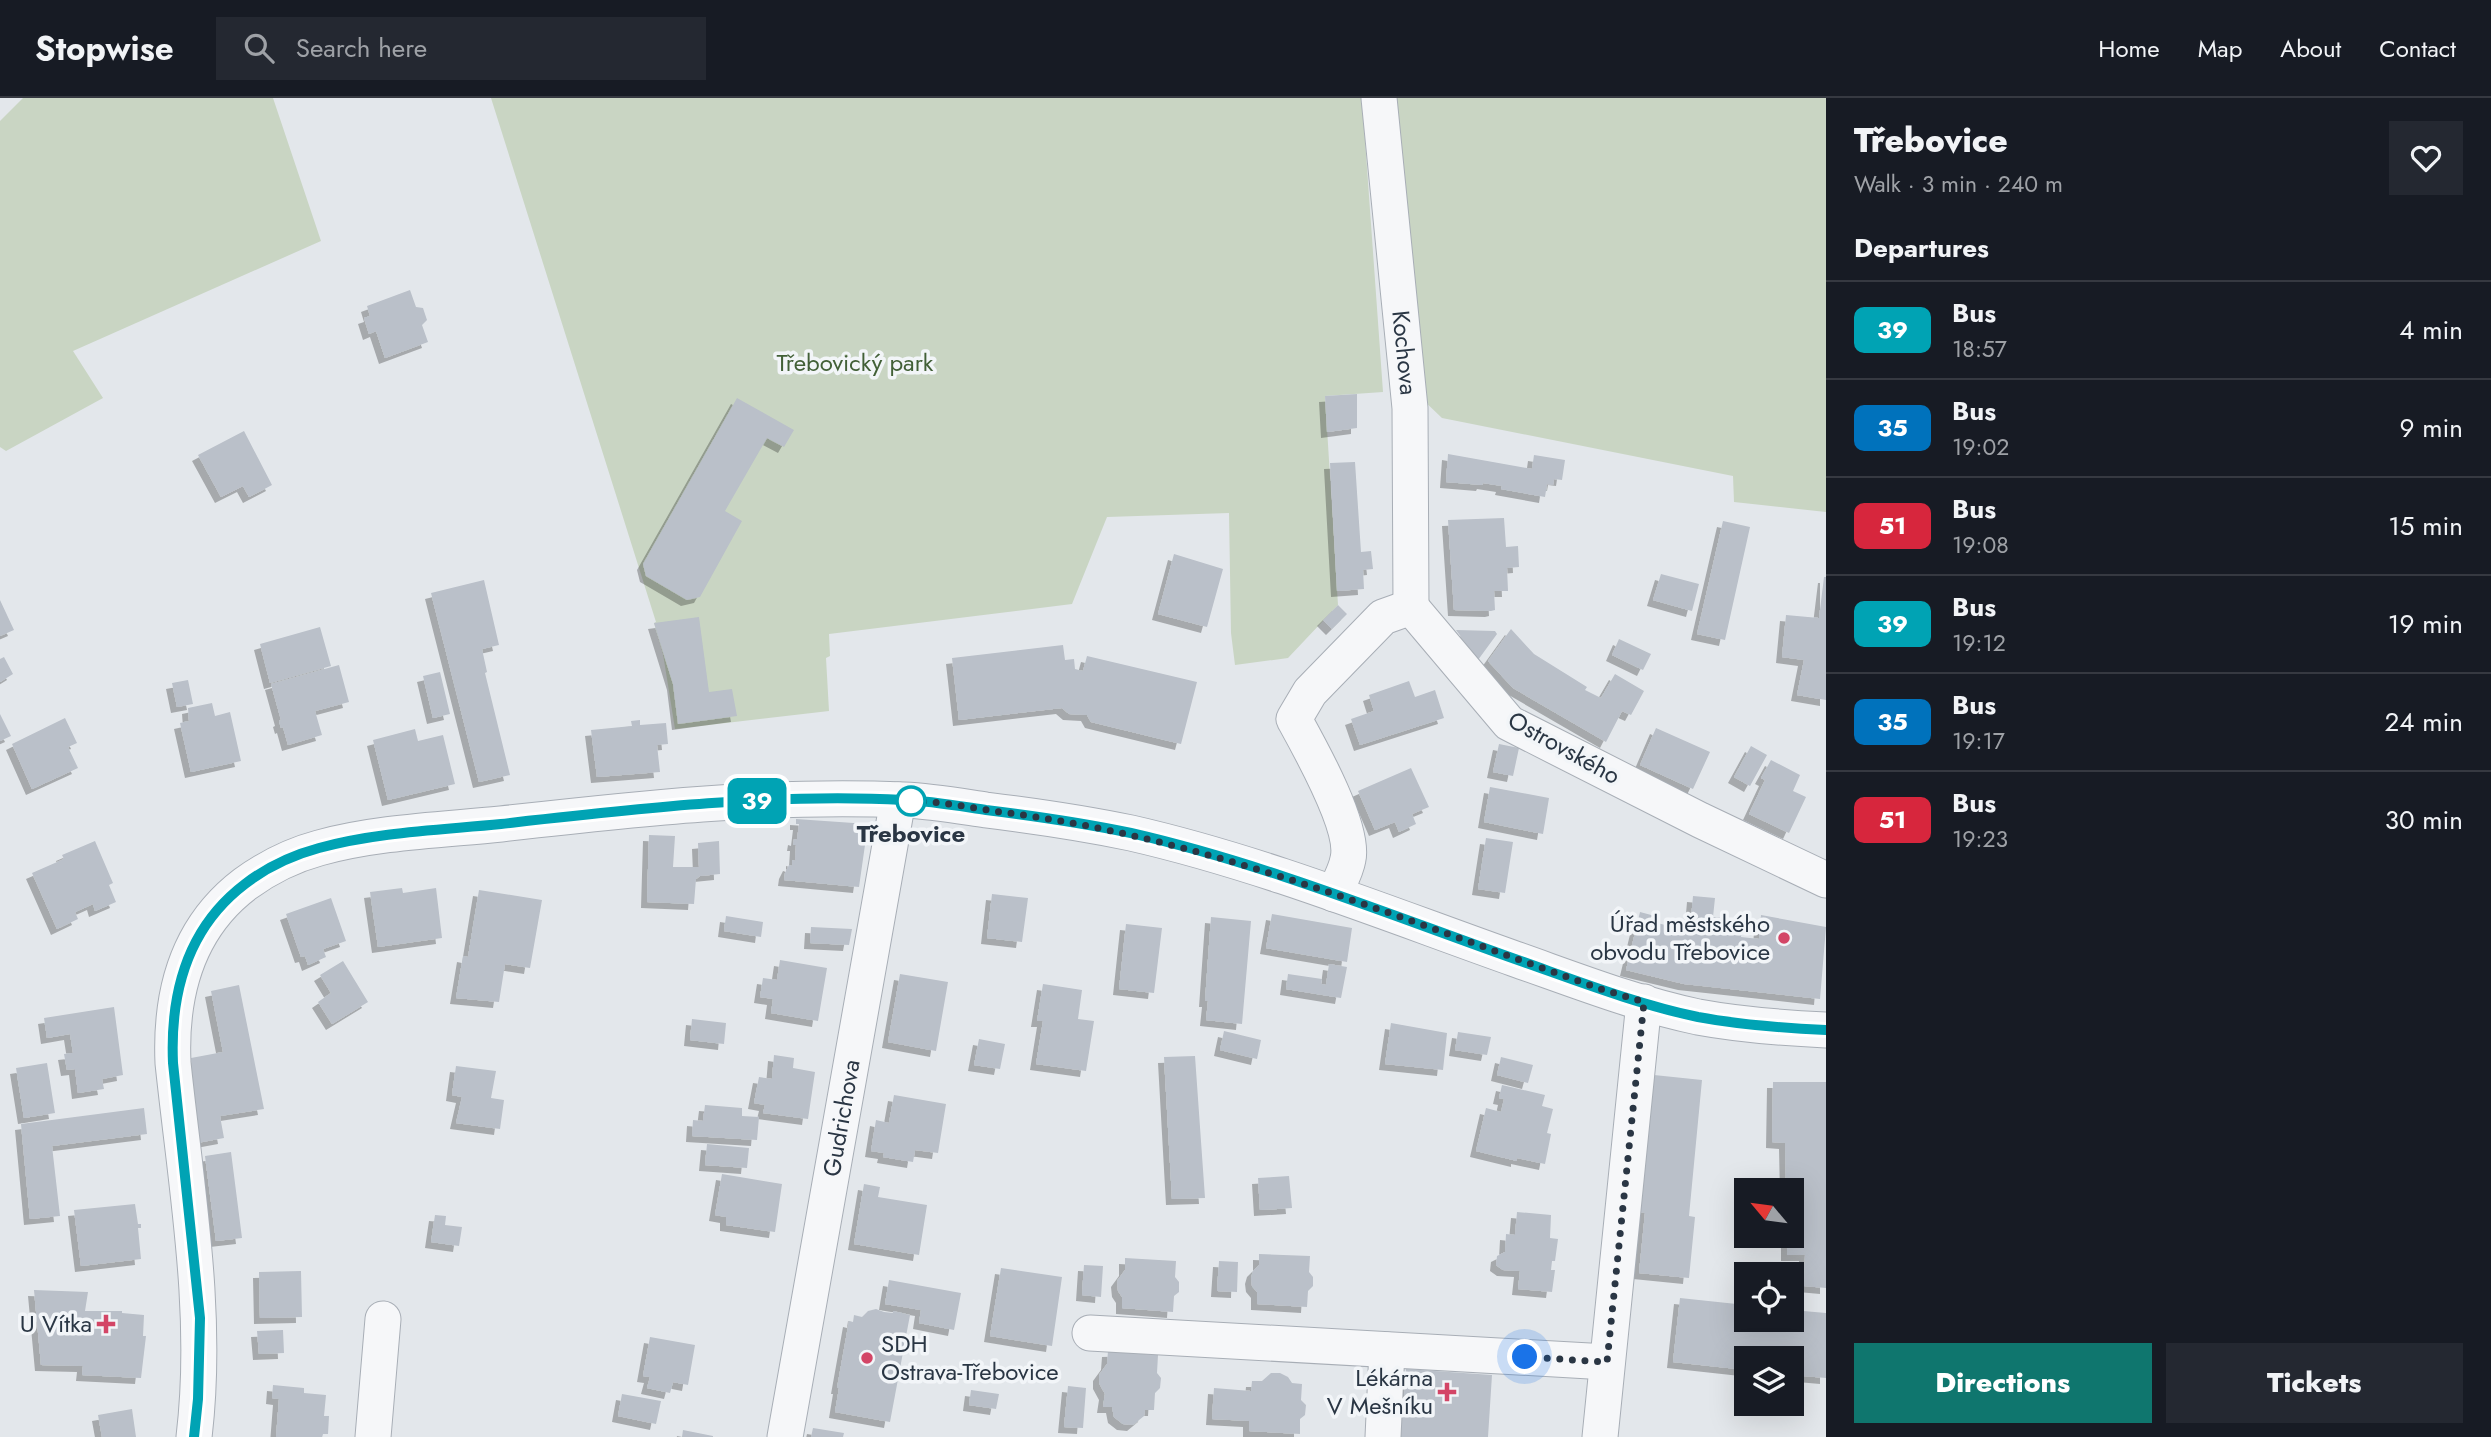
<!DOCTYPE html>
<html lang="en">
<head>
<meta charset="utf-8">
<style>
  :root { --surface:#171b24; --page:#242831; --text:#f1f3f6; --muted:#9ea1a6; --line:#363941; --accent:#0f766e }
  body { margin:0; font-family:Jost,sans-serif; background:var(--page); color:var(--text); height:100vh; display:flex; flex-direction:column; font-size:26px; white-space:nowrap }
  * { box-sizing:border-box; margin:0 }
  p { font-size:23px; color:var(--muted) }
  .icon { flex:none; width:38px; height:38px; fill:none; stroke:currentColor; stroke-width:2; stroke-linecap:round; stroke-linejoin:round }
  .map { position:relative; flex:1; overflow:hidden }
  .panel { display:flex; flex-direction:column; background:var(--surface); width:665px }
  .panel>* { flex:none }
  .badge { padding:0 14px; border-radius:10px; font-size:24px; line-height:46px }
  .needle { width:46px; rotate:299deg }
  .fabs { position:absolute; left:1734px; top:1080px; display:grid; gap:14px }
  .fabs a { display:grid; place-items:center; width:70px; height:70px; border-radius:0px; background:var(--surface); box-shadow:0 7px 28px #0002; font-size:35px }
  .you { position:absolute; width:35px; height:35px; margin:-18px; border:5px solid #fff; border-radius:50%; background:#1a73e8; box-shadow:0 0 0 10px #1a73e833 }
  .map>.badge { position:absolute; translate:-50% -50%; box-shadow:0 0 0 4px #fff }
  h2 { padding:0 28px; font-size:26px; line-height:63px }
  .round { display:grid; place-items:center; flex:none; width:74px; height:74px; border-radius:0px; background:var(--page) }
  .head { display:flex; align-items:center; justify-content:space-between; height:119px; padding:0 28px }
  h1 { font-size:33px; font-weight:800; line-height:52px }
  .cta { display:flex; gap:14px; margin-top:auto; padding:14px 28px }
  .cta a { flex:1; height:80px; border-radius:0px; background:var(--accent); color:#fff; font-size:28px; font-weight:800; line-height:80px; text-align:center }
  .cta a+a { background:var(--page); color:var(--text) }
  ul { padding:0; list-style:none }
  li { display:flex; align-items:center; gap:21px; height:98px; padding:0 28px; border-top:2px solid var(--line) }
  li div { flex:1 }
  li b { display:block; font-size:26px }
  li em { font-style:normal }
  li .badge { min-width:77px; font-weight:700; text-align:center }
  header { display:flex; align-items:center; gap:42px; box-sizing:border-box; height:98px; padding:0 35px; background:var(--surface); border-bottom:2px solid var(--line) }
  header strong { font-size:33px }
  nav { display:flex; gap:38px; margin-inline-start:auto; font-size:24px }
  .search { width:490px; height:63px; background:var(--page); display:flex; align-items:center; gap:18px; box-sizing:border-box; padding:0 24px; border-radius:0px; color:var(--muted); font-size:26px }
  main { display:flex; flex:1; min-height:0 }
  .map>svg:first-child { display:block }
  .green { fill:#c9d5c3 }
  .building { fill:#bac0c9; filter:url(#shadow) }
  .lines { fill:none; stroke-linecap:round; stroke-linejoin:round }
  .street-casing { stroke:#a8aeb6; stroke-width:37 }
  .street { stroke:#f6f7f9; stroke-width:35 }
  .line-casing { stroke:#fff; stroke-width:16 }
  .line { stroke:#00a3b4; stroke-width:10 }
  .walk { stroke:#2a3644; stroke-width:7; stroke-dasharray:0 12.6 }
  .stop-dot { fill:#fff; stroke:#00a3b4; stroke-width:3.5 }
  .poi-dot { fill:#d34566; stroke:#f2f5f8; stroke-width:2.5 }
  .labels { text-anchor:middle; stroke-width:7; stroke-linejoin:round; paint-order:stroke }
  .street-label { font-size:24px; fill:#2a3644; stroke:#f2f5f8 }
  .park-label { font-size:24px; fill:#426037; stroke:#f2f5f8 }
  .stop-label { font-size:24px; font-weight:bold; fill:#2a3644; stroke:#f2f5f8 }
  .poi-label { font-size:24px; fill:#2a3644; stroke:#f2f5f8; text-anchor:end }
</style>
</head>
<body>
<header>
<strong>Stopwise</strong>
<div class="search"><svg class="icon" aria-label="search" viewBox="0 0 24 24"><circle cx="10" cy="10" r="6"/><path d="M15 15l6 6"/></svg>Search here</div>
<nav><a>Home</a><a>Map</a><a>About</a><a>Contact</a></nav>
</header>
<main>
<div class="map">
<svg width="1826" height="1339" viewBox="0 0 1826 1339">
  <defs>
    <filter id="shadow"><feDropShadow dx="-6" dy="6" stdDeviation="0" flood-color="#0004"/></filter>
  </defs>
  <rect width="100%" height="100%" fill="#e3e7eb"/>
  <path class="green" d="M23 0H273L321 143 73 253 103 300 6 353 0 349V23Z
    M491 0H1362L1383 294 1325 298 1338 507 1288 560 1235 567 1231 535 1229 415 1107 419 1072 506 829 536 830 558 826 560 829 613 675 631 663 556 654 525 656 524Z
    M1387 0H1826V414L1734 404 1733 378 1442 320 1420 299Z"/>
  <path class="building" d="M410 192 416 209 423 210 427 222 422 227 428 244 385 260 376 233 369 236 364 220 370 218 367 208Z
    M1357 296V330L1327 334 1325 298Z
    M737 300 794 332 784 349 767 340 725 413 742 423 700 499 687 502 646 478 643 466Z
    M244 333 272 387 249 399 243 388 221 399 198 357Z
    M1448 356 1532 371 1534 357 1565 362 1562 382 1554 381 1553 387 1547 386 1545 399 1501 391 1502 388 1483 385 1482 387 1446 384Z
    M1355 364 1361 454 1371 453 1373 471 1363 472 1364 491 1337 493 1330 365Z
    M1504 420 1506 449 1518 448 1519 469 1507 470 1508 493H1494L1495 512 1491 513 1454 512 1448 422Z
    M1723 423 1750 429 1725 542 1697 536Z
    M1174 456 1223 471 1207 529 1158 516Z
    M1661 476 1699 486 1692 513 1653 502Z
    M1824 479H1826V602L1797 597 1804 562 1782 559 1786 517 1819 520Z
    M484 482 499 547 482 551 487 574 485 575 510 677 479 684 431 495Z
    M0 502 14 532 0 538Z
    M1338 507 1347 516 1332 531 1323 522Z
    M699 519 709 594 732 591 737 618 678 626 673 586 654 525Z
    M320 529 331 568 270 585 260 546Z
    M1511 531 1534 556 1587 589 1585 592 1601 600 1615 576 1644 593 1631 617 1622 613 1606 644 1513 590 1488 563Z
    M1456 532 1495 533 1497 536 1478 562Z
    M1619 541 1651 556 1643 572 1612 557Z
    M1063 547 1065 562 1074 561 1075 571 1083 573 1087 558 1197 584 1181 646 1091 624 1087 617 1069 616 1062 610 959 622 952 560Z
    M4 559 13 576 0 584V561Z
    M339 567 349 604 315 613 322 637 288 647 283 629 281 630 279 623 281 622 271 586Z
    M440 574 450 616 433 620 423 578Z
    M188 582 193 606 177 609 172 585Z
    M1409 583 1415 599 1435 592 1444 620 1360 647 1351 621 1374 613 1369 597Z
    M212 605 215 618 230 614 241 663 191 674 180 625 189 623 188 610Z
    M0 616 11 638 0 643Z
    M65 620 77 645 68 649 78 670 32 691 12 646Z
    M640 622V627L666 625 668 646 657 647 660 674 597 679 591 632 632 628 631 623Z
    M1656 630 1710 654 1693 691 1640 667Z
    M415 631 418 643 443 637 455 686 388 702 373 642Z
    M1499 646 1519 650 1513 678 1493 674Z
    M1751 648 1767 657 1750 688 1734 679Z
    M1771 662 1800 677 1793 693 1806 699 1789 735 1749 716 1765 682 1761 680Z
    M1411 670 1429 709 1412 716 1416 726 1399 734 1395 724 1375 732 1358 693Z
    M1490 689 1549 700 1543 736 1484 724Z
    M796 721 868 726 859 789 784 782 785 775 789 767 792 768V762L795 763 796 747H793L794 741 797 742 799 726H796Z
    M649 737 675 738 673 769H699L698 745 719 743 720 776 700 778 696 781 694 806 647 804Z
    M1486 740 1513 744 1505 795 1478 791Z
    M95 743 113 785 109 787 116 804 95 813 93 806 75 814 78 821 57 831 32 775 64 761 62 757Z
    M402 790 403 795 436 790 442 840 378 849 370 794Z
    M479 792 542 802 530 870 505 866 499 904 456 900 463 858 468 859Z
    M992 796 1028 800 1022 844 987 840Z
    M1693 798 1715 800 1713 819 1743 822 1741 839 1759 841 1761 817 1826 829 1820 901 1684 886 1626 872 1640 814 1655 818 1653 824 1690 833Z
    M331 800 346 843 323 851 326 859 308 867 305 858 301 859 286 816Z
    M1272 816 1352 830 1347 864 1266 850Z
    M726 818 763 824 761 839 724 833Z
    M1211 819 1251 823 1242 926 1206 922 1208 903H1205Z
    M1126 826 1162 830 1154 895 1119 891Z
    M811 829 852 831 849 847 810 845Z
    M780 862 827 870 818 923 771 915 773 901 760 899 763 880 777 882Z
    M343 863 368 904 332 926 318 904 331 895 320 877Z
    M1329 866 1347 869 1341 900 1286 891 1288 876 1322 881 1321 886 1326 887Z
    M900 876 948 884 936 953 888 944Z
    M1043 886 1082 892 1078 921 1094 923 1086 973 1036 966 1043 923H1037Z
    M239 887 264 1011 220 1018 224 1040 197 1045 191 960 223 954 211 893Z
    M114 909 123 977 102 981 104 991 78 995 75 971 67 972 64 956 73 955 70 936 47 940 44 920Z
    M692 921 726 925 724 946 690 942Z
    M1391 925 1447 935 1443 972 1385 966Z
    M1224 933 1261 942 1257 961 1220 952Z
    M1458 934 1491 939 1487 957 1455 952Z
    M979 941 1005 946 1000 971 974 967Z
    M774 957 794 960 793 970 815 974 808 1021 763 1015 765 1007 754 1005 759 979 772 981Z
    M1195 958 1205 1100 1172 1101 1164 959Z
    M1501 959 1533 967 1528 985 1497 977Z
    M47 965 55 1015 24 1020 16 970Z
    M456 968 496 973 491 1000 504 1002 500 1031 456 1025 462 999 452 997Z
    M1654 977 1702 982 1689 1118 1695 1119 1689 1180 1639 1175 1645 1115 1639 1114Z
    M1773 984H1826V1190L1804 1188 1805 1157H1787V1138H1792V1092H1786L1785 1045 1772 1044Z
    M1502 987 1545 997 1542 1008 1553 1011 1547 1035 1551 1036 1545 1066 1517 1060V1063L1476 1053 1486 1010 1501 1014 1504 1001 1499 1000Z
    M894 997 946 1006 938 1055 915 1052 913 1064 883 1059 884 1055 871 1053 876 1022 889 1025Z
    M705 1007 742 1010V1018L759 1019 757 1042 692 1038 693 1022 703 1023Z
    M144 1010 147 1036 52 1048 60 1118 30 1121 21 1026Z
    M707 1046 749 1050 747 1070 705 1067Z
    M231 1054 242 1140 216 1143 205 1058Z
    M722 1076 782 1086 775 1134 726 1127V1119L715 1117Z
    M1289 1078 1292 1110 1260 1112 1258 1080Z
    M864 1086 880 1089 878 1099 927 1107 919 1157 854 1146Z
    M135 1106 138 1126H141V1130H138L141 1161 81 1168 74 1112Z
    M1517 1114 1551 1117 1550 1140 1558 1141 1555 1163H1552L1551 1172H1555L1552 1194 1518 1191 1520 1173 1503 1172 1496 1167 1497 1158 1505 1154 1506 1136 1515 1137Z
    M435 1117 446 1118 445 1127 462 1129 459 1148 431 1144Z
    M1259 1156 1310 1158 1309 1174 1313 1179V1188L1308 1193 1307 1209 1257 1206V1194L1252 1188 1251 1180 1253 1173 1259 1167Z
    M1125 1160 1176 1163 1175 1179 1179 1184V1194L1174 1198 1173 1214 1122 1210V1199L1118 1193 1117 1183 1125 1172Z
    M1219 1163 1238 1164 1237 1194 1217 1193Z
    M1084 1167 1103 1168 1101 1199 1082 1197Z
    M1001 1170 1062 1179 1052 1248 990 1238Z
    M301 1173 302 1219 260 1220 259 1174Z
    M889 1182 961 1195 954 1232 919 1225 921 1212 885 1206Z
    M34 1192 88 1194 85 1213H122V1215L144 1217 143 1238H146L141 1280 82 1277 83 1268 41 1267Z
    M1680 1200 1746 1207V1222H1792V1212L1826 1215V1280L1792 1277V1260H1746V1272L1673 1264Z
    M876 1211 884 1214 893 1215V1213L910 1217 890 1324 835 1314 839 1290H837L849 1223 853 1224 854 1217 862 1219 868 1213Z
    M283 1232 284 1255 259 1256 257 1233Z
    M650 1239 695 1247 688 1287 673 1284 670 1295 647 1290 650 1279 643 1278Z
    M1140 1252 1144 1256 1158 1257 1157 1275 1161 1280 1160 1290 1155 1295 1154 1312H1145L1144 1318 1133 1327 1123 1326 1114 1319 1112 1309H1103L1105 1296 1099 1285V1277L1107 1266 1108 1253Z
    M1406 1271 1492 1277 1488 1339H1401Z
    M1271 1275H1280L1288 1279 1292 1285 1302 1286 1301 1302 1306 1307 1305 1317 1300 1321V1336L1249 1333V1323L1212 1321 1214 1290 1251 1293 1252 1283H1262Z
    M273 1287 304 1290V1295L326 1297 324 1318H329L328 1336H323L322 1339H276L279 1301 272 1300Z
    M1068 1288 1086 1290 1083 1330 1064 1329Z
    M971 1292 999 1296 996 1311 969 1307Z
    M622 1296 661 1303 656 1326 618 1318Z
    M132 1311 136 1339H102L98 1317Z
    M813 1330 844 1335 843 1339H811Z
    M683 1332 713 1338V1339H682Z"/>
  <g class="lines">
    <g class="street-casing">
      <g id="street">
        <path id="s1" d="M1379 0 1410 310 1411 509"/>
        <path d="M1411 509 1509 625 1700 722 1826 782"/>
        <path d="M1334 796C1339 785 1346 773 1348 761 1355 730 1310 650 1294 621L1310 594 1383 519 1411 509"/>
        <path d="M1090 1235 1607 1264"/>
        <path d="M194 1339C209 1215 186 1089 173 965 170 896 187 830 245 786 267 770 293 757 319 750 377 734 441 732 501 726 634 711 770 696 904 702 931 703 959 708 986 712 1035 718 1083 725 1131 735 1262 765 1388 816 1515 861 1575 882 1636 906 1698 919 1741 927 1783 930 1826 932"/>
        <path d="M373 1339 383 1221"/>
        <path id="s2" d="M785 1339 898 702"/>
        <path d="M1383 1339 1387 1252"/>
        <path d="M1600 1339 1644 904"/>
      </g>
    </g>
    <use href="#street" class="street"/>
  </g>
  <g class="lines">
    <g class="line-casing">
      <path id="line" d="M194 1339 198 1301 200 1220 173 965C170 896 187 830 245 786 267 769 293 757 319 750 377 734 441 732 501 726 634 711 770 695 904 702 931 703 959 708 986 712 1035 718 1083 725 1131 735 1262 765 1388 816 1515 861 1575 882 1636 906 1698 919 1741 927 1783 930 1826 932"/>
    </g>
    <use href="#line" class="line"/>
    <path class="walk" d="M911 703C941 703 971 710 1001 714 1209 740 1404 822 1601 891L1644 904 1607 1264 1525 1259"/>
  </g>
  <circle class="stop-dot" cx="911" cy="703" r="14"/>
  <g class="poi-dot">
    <circle cx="1784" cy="840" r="7"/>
    <path d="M102.5 1215.5h7v7h7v7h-7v7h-7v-7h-7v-7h7z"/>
    <circle cx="867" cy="1260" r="7"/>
    <path d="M1443.5 1283.5h7v7h7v7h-7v7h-7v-7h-7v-7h7z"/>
  </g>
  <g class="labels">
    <g class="street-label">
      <text dy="8" stroke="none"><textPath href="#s1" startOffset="256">Kochova</textPath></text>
      <text transform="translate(1564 650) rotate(29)" y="8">Ostrovského</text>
      <text dy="8" stroke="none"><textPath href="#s2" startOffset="324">Gudrichova</textPath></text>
    </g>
    <g class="park-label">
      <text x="855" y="273">Třebovický park</text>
    </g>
    <g class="stop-label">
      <text x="911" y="744">Třebovice</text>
    </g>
    <g class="poi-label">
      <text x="1770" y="834">Úřad městského<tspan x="1770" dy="28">obvodu Třebovice</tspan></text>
      <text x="92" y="1234">U Vítka</text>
      <text x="881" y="1254" text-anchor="start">SDH<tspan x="881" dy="28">Ostrava-Třebovice</tspan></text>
      <text x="1433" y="1288">Lékárna<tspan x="1433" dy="28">V Mešníku</tspan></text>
    </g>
  </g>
</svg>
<div class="fabs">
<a><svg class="needle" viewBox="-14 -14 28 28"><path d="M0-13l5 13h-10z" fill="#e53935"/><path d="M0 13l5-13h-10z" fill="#9ea1a6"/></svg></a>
<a><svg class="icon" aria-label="locate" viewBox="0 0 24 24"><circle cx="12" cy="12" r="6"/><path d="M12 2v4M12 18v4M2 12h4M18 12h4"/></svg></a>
<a><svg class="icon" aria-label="layers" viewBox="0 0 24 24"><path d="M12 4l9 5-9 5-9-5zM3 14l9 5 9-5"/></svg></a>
</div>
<div class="you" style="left:1525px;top:1259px"></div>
<b class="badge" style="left:757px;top:703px;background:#00a3b4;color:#fff">39</b>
</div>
<section class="panel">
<div class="head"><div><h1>Třebovice</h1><p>Walk · 3 min · 240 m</p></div><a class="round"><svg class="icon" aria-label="heart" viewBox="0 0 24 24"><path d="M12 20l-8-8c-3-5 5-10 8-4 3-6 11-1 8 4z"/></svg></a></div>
<h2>Departures</h2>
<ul>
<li><span class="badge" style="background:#00a3b4;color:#fff">39</span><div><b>Bus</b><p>18:57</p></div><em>4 min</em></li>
<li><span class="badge" style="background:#0072bc;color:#fff">35</span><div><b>Bus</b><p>19:02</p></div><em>9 min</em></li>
<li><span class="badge" style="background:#d7263d;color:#fff">51</span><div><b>Bus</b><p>19:08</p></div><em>15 min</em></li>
<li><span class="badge" style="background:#00a3b4;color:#fff">39</span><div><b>Bus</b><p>19:12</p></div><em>19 min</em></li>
<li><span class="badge" style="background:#0072bc;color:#fff">35</span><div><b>Bus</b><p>19:17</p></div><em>24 min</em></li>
<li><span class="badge" style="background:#d7263d;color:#fff">51</span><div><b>Bus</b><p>19:23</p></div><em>30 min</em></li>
</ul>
<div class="cta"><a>Directions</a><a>Tickets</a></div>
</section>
</main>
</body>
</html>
